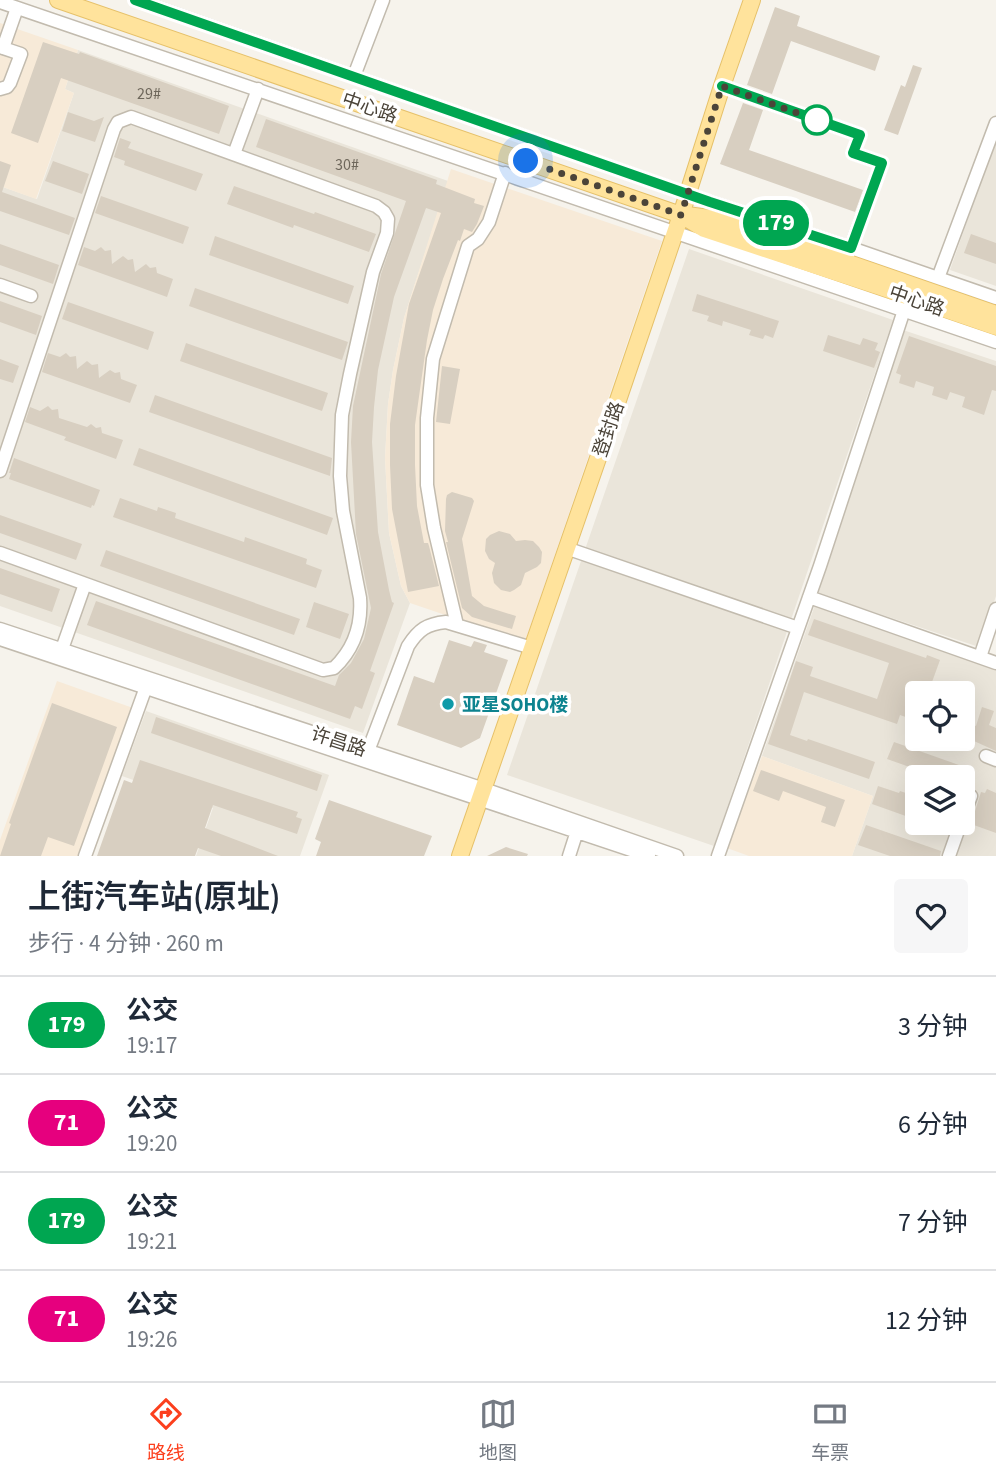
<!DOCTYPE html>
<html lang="zh">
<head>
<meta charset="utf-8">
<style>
  :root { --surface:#fff; --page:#f6f6f7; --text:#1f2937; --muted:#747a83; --line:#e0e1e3; --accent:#fc3f1d }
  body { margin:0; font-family:"Source Sans 3","Noto Sans SC",sans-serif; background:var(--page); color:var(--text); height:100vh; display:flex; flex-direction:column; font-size:26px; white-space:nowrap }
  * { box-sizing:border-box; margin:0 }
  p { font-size:23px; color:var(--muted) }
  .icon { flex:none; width:38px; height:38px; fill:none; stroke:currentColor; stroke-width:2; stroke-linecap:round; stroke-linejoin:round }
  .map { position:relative; height:856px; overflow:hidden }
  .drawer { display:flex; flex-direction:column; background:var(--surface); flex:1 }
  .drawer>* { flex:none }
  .badge { padding:0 14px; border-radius:23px; font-size:24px; line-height:46px }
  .fabs { position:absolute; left:905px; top:681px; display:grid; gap:14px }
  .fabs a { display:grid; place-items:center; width:70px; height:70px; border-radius:7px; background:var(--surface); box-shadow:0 7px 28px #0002; font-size:35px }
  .you { position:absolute; width:35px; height:35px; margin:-18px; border:5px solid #fff; border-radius:50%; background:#1a73e8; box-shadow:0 0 0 10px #1a73e833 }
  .map>.badge { position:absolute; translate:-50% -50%; box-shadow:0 0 0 4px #fff }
  .round { display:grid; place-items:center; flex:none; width:74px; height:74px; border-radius:7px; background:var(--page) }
  .headline { display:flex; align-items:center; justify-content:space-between; height:119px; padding:0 28px }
  h1 { font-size:33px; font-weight:600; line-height:52px }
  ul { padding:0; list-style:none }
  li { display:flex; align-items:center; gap:21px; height:98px; padding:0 28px; border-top:2px solid var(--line) }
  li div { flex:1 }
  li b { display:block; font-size:26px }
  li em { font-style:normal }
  li .badge { min-width:77px; font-weight:700; text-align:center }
  .menu { display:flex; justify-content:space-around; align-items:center; height:98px; border-top:2px solid var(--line); background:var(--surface); font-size:19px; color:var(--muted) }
  .menu a { display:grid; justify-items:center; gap:4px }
  .menu .selected { color:var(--accent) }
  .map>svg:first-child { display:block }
  .residential { fill:#eae5da; fill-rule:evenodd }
  .commercial { fill:#f7ead8 }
  .building { fill:#d8cfc1 }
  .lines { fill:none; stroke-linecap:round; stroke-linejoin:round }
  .minor-casing { stroke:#c2bbae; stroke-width:15 }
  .major-casing { stroke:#e6c16a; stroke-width:18 }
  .minor { stroke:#fff; stroke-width:12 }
  .major { stroke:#ffe39c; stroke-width:16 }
  .line-casing { stroke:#fff; stroke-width:16 }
  .line { stroke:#00a651; stroke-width:10 }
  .walk { stroke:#4b4439; stroke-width:7; stroke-dasharray:0 12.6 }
  .stop-dot { fill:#fff; stroke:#00a651; stroke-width:3.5 }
  .culture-dot { fill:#0f9aa8; stroke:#fff; stroke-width:2.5 }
  .labels { text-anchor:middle; stroke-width:7; stroke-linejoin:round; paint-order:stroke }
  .number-label { font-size:16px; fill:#6e675b }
  .street-label { font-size:19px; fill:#4b4439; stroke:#fff }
  .culture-label { font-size:19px; font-weight:bold; fill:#0d838f; stroke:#fff; text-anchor:start }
</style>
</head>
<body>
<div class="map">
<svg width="996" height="856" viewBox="0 0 996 856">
  <rect width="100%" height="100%" fill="#f6f3ec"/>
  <path class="residential" d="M78 50 448 181 404 318 393 370 388 404 385 458 389 533 401 586 410 603 363 733 0 606V186L37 199 74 93 65 89Z
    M996 139V286L950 270Z
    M689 249 893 320 714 846 507 775Z
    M903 330 996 361V596L979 647 814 592Z
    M815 605 996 670V856H852L873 796 762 756ZM917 693H962V738H917ZM917 777H962V822H917Z
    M146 711 329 775 300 856H196L213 808 122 776Z"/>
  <path class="commercial" d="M0 23 78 50 65 89 74 93 36 199 0 186Z
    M451 169 662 241 525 642 410 603 401 586 389 533 385 458 388 404 393 370 404 318Z
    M57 681 133 708 80 856H0V840Z
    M762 756 873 796 852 856H749L727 848Z"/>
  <path class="building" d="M775 7 800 16 797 26 880 56 875 71 791 41 772 94 747 85Z
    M43 42 79 54 80 52 229 106 219 134 61 78 38 143 11 133Z
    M913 65 922 68 898 135 884 130 901 85 905 87Z
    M743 103 763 110 749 150 863 190 855 212 720 164Z
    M68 112 94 121 104 117 95 142 62 131Z
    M266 119 437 180 436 184 475 199 474 203 484 206 477 224 472 232 464 229 460 241 458 240 443 279 433 310 427 340 415 425V465L417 506 424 543H428L429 546 439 586 408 592 392 509 390 465V424L396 376 409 304 441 213 426 208 394 297 378 370 374 407 372 442 378 532 389 590 392 602 394 603 370 671 375 673 362 709 355 706 350 719 87 625 96 601 335 686 339 675 351 663 364 639 371 608 356 534 351 442 353 406 381 274 406 201 256 147Z
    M120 138 131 142 128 148 203 174 196 191 124 165 125 161 114 157Z
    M0 161 11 165 2 192 75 218 69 235 0 211Z
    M53 161 89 174 82 194 45 181Z
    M234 186 314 214 315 212 376 234 369 252 294 225 293 228 227 204Z
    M101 196 189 227 183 244 95 213Z
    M971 234 996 243V264L964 253Z
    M215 236 354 286 348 304 209 255Z
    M0 244 59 265 53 284 0 265Z
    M84 247 95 251 101 247 105 251 111 250 112 264 123 256 128 260 133 259 135 272 146 264 150 268 156 267 157 273 173 279 167 297 78 265Z
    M195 288 348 342 342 360 189 306Z
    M697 294 779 321 773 338 765 335 763 339 749 335 751 330 723 321 722 326 707 321 709 316 692 311Z
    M0 301 42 316 36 335 0 322Z
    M68 302 154 332 148 350 62 319Z
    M828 335 860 345 863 338 878 343 875 350 880 352 874 368 823 351Z
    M909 336 996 366V391L992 390 984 415 962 407 965 397 950 392 947 400 932 395 934 387 916 381 914 388 899 383 901 375 896 373Z
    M186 343 328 393 322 411 180 361Z
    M48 353 60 357 66 353 70 357 76 356 77 369 87 361 92 365 98 364 99 378 110 370 115 373 120 372 121 379 137 385 130 403 42 372Z
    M0 359 19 366 13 383 0 379Z
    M442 366 460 369 450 424 436 422Z
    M155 395 332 458 330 476 149 412Z
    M48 406 52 410 58 409 59 418 87 427 91 424 96 428 101 427 102 433 123 440 116 459 64 440 66 437 25 422 30 407 40 411Z
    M139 448 333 518 327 535 133 465Z
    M14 458 100 490 94 506 92 505 91 508 9 479 11 473H9Z
    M452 492 472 498 474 501 462 539 472 596 484 606 516 616 512 629 472 617 462 608 446 542H448L445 531 446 499 447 495Z
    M120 498 157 511 158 507 176 513 175 518 244 542 245 537 307 559 306 564 322 570 316 588 113 517Z
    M0 515 82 544 76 560 0 533Z
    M499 531 510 534 516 541 525 540 533 541 539 547 542 552 541 563 537 567 525 573 521 585 514 590 510 592 501 590 494 583 492 573 495 563 489 559 485 551 486 539 490 535Z
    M106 550 300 619 294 635 100 566Z
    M0 568 60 589 52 612 0 594Z
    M314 602 349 614 340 639 306 627Z
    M814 619 926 658 927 655 940 660 928 693H917V721L900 715 897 724 804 692 790 735 807 741 808 739 875 762 869 779 768 744 796 661 813 667 810 676 877 699 889 663 808 635Z
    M449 640 471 647 474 641 487 645 484 652 508 660 480 738 461 748 397 725 414 676 434 683Z
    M52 703 117 727 74 846 48 837 41 856H0L11 824 9 823Z
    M982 707 994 711 989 725 996 728V751L974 741 971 744 966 743V739L962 738V721L976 726Z
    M156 717 322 775 317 791 151 733Z
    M894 742 973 770 962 794V777H938L887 759Z
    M140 760 298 812 296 817 302 819 297 834 213 805 205 828 278 856H221L198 848 195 856H97L124 780 132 783Z
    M761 770 845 800 835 827 821 822 826 807 783 791 779 801 753 791Z
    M878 786 899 793 900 791 915 796 914 798 917 799V820L872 804Z
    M987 789 996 793V833L971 824 981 792 985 793Z
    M329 800 432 836 424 856H316L321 842 315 839Z
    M866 825 941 851 940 856H890L858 845Z
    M506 847 528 854 527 856H487Z"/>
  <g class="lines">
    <g class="minor-casing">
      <path id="minor" d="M136 0 710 202 851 248 996 298
        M0 2 996 342
        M0 47 21 54 10 83 7 87 0 89
        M3 48 17 8
        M354 76 383 0
        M722 86 860 135 853 153 882 163 848 255
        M234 154 258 89
        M938 278 996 123
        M0 285 31 296
        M0 471 114 129 118 122 131 117 376 206 384 212 388 219 387 233 373 272 350 374 342 415 340 476 343 511 360 598C362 625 354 649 334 668L323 670 0 553
        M566 548 798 628
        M809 597 996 663
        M457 625 434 528 427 485V418L433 359 468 246 478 239 489 222 505 173
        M0 629 484 789 677 856
        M0 639 649 856
        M62 649 85 584
        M980 657 996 609
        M368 751 408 646C419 629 427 624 446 622L532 648
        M986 756 996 760
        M962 820 971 796
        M85 856 146 687
        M569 856 577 831
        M718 856 820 566 906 304
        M949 856 961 822"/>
    </g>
    <g class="major-casing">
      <path id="major" d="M58 0 681 215 704 229 880 287 996 327
        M687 215 709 218 846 262 996 314
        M460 856 614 412 681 215 722 86 752 0"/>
    </g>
    <use href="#minor" class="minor"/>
    <use href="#major" class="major"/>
  </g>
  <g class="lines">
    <g class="line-casing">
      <path id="line" d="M135 0 710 202 851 248 882 163 853 153 860 135 722 86"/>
    </g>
    <use href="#line" class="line"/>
    <path class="walk" d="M526 161 681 215 722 86 817 120"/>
  </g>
  <circle class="stop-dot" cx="817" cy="120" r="14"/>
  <circle class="culture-dot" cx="448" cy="704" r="7"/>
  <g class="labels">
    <g class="number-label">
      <text x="149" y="99">29#</text>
      <text x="347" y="170">30#</text>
    </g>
    <g class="street-label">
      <text transform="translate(370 107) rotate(19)" y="7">中心路</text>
      <text transform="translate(917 300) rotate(19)" y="7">中心路</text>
      <text transform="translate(608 429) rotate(-71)" y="7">登封路</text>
      <text transform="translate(339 741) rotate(18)" y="7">许昌路</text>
    </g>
    <g class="culture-label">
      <text x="462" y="711">亚星SOHO楼</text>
    </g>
  </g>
</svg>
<div class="fabs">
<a><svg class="icon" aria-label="locate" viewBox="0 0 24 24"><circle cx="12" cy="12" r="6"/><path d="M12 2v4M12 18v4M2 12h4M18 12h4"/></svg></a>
<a><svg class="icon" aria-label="layers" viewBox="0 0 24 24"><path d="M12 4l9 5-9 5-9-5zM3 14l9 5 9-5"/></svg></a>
</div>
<div class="you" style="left:526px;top:161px"></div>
<b class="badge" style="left:776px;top:223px;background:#00a651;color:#fff">179</b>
</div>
<section class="drawer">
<div class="headline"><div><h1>上街汽车站(原址)</h1><p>步行 · 4 分钟 · 260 m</p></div><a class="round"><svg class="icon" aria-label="heart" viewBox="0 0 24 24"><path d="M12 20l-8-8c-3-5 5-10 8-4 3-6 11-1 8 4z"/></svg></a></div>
<ul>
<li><span class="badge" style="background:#00a651;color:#fff">179</span><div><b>公交</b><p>19:17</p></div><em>3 分钟</em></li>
<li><span class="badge" style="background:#e6007e;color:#fff">71</span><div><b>公交</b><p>19:20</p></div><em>6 分钟</em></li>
<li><span class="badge" style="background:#00a651;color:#fff">179</span><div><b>公交</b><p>19:21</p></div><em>7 分钟</em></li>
<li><span class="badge" style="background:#e6007e;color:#fff">71</span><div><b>公交</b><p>19:26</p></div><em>12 分钟</em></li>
</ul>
</section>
<nav class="menu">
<a class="selected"><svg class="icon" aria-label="directions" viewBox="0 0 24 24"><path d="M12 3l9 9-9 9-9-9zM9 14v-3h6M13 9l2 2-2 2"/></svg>路线</a>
<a><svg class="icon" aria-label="map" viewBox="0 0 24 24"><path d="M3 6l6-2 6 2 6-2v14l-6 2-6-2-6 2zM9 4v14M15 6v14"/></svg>地图</a>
<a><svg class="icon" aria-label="tickets" viewBox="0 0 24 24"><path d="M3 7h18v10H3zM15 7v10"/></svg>车票</a>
</nav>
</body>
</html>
